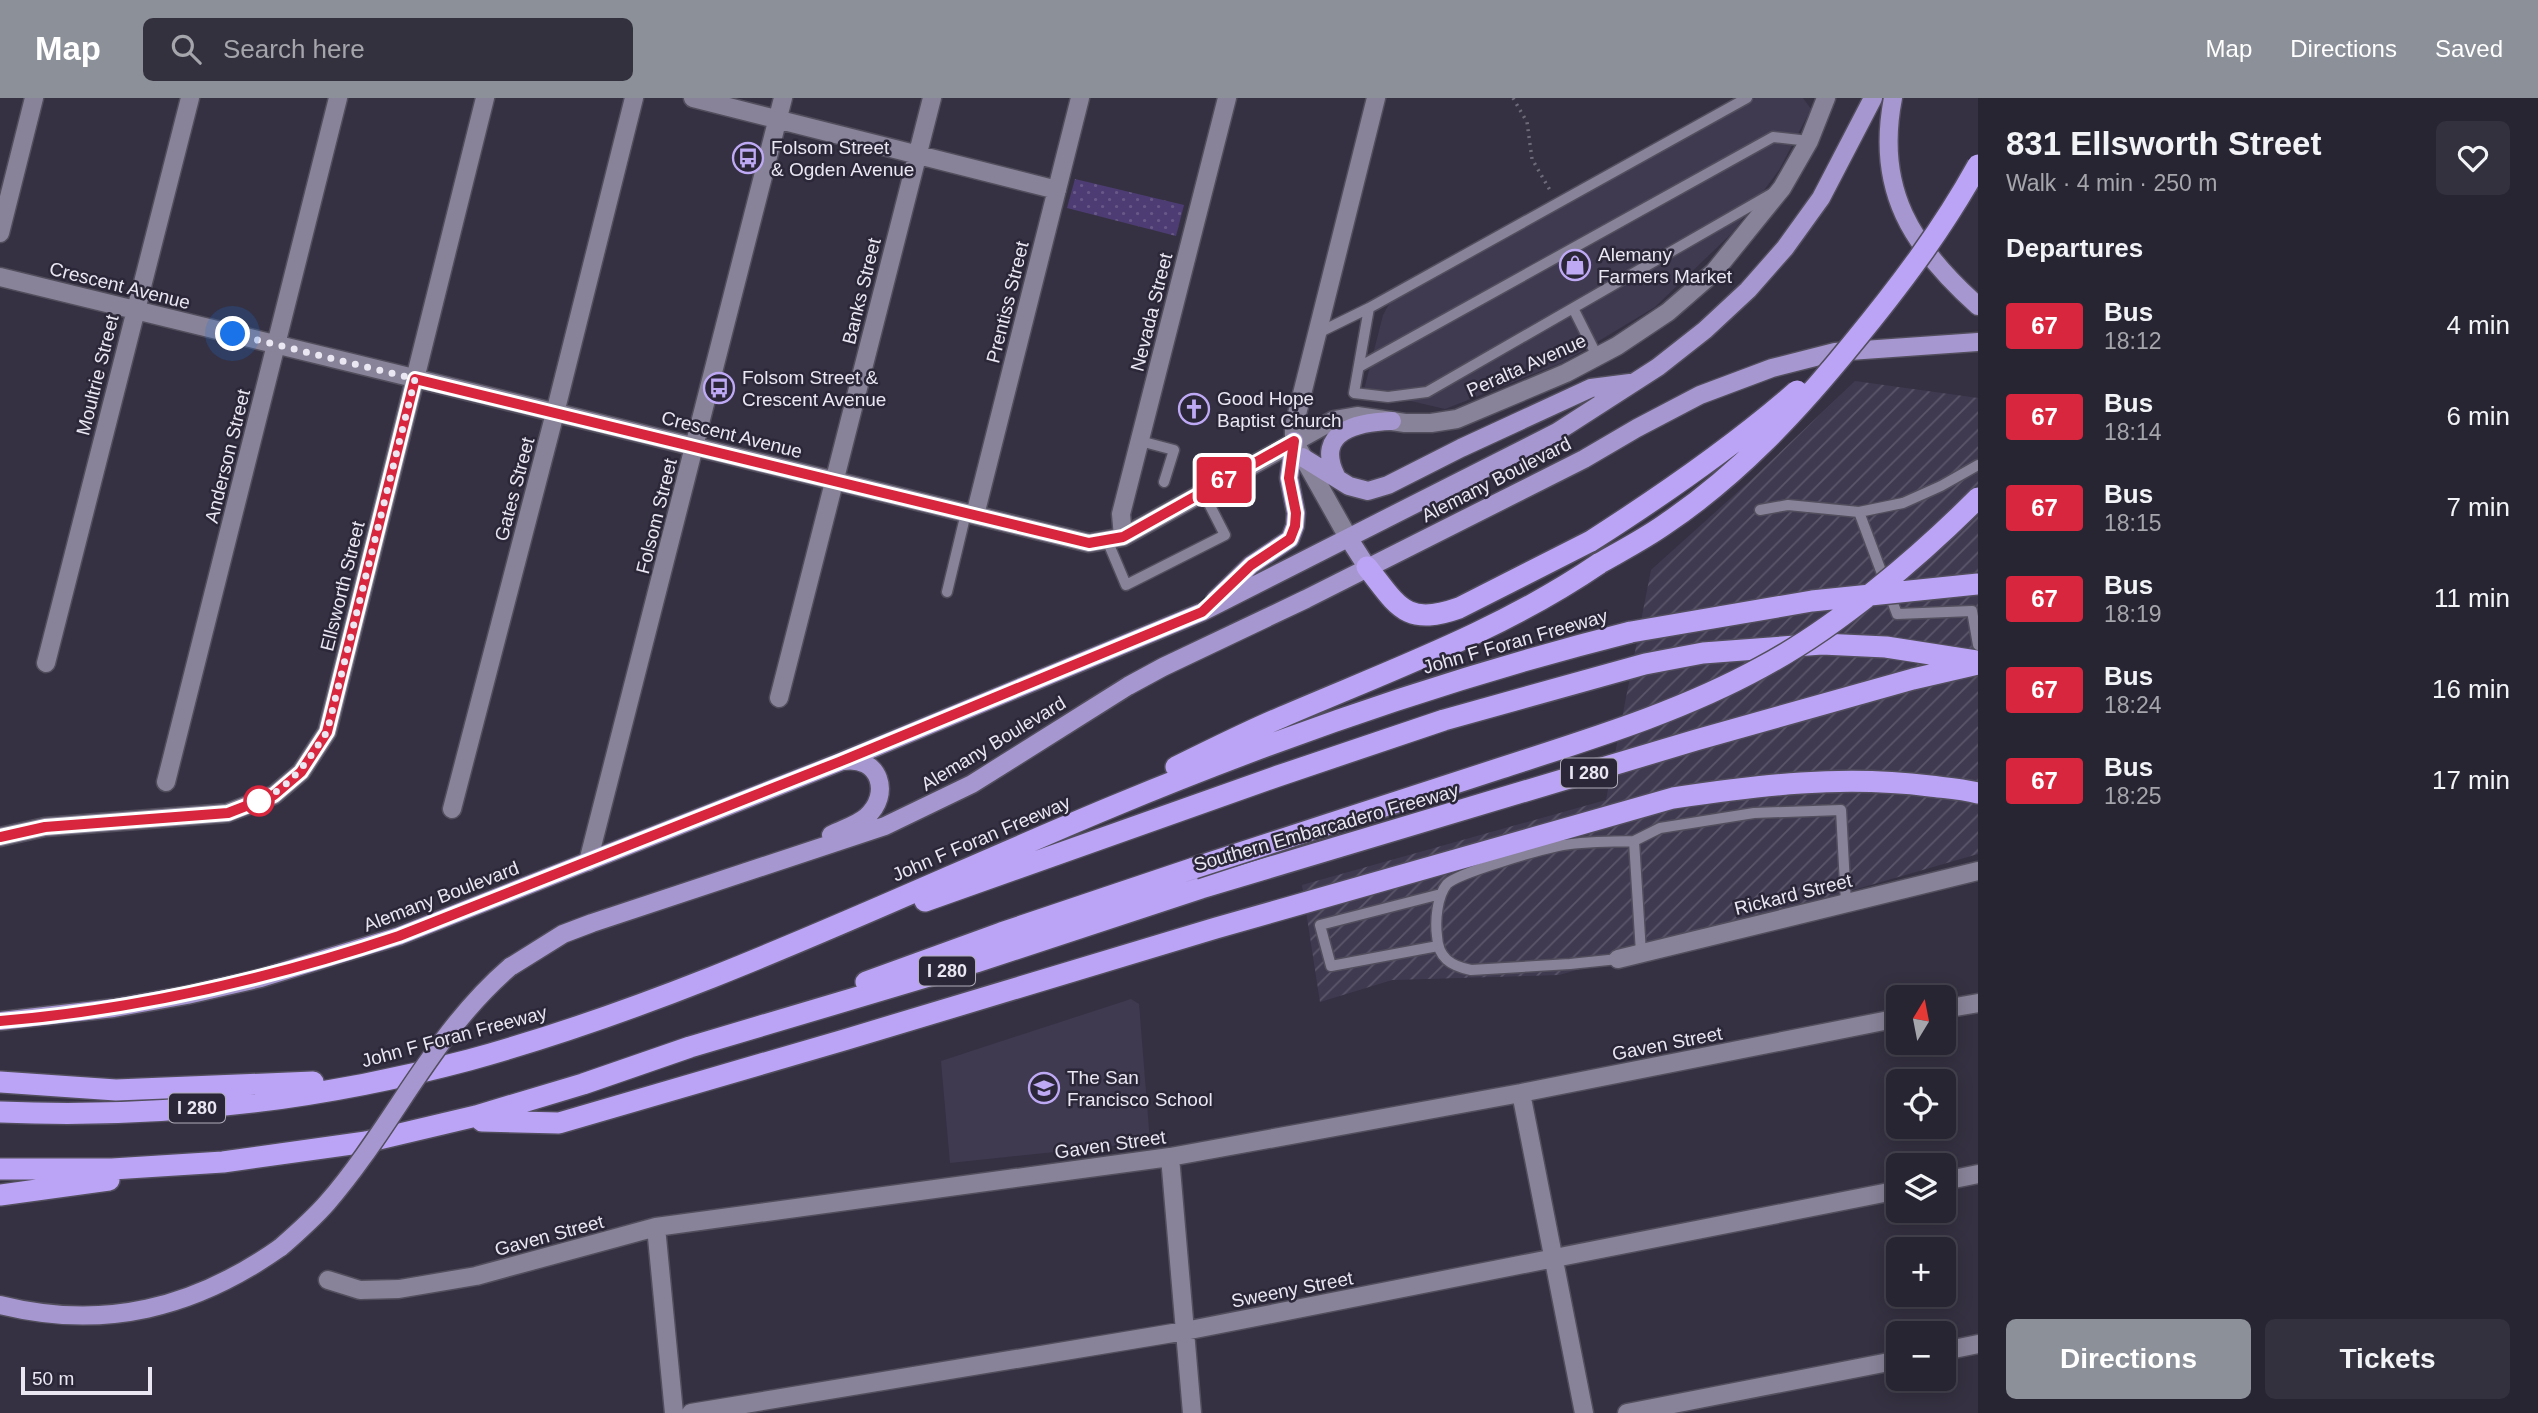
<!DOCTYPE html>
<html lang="en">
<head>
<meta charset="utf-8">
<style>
  :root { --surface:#282532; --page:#34313e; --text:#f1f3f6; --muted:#a5a5ac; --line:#44424d; --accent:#8c9099 }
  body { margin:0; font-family:Arial,sans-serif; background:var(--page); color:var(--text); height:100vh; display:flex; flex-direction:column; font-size:26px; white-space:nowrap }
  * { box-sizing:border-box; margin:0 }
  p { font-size:23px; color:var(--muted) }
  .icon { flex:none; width:38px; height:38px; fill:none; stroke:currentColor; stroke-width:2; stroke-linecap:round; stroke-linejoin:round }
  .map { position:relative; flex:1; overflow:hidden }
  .side { display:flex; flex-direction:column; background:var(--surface); width:560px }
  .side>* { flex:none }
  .badge { padding:0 14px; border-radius:5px; font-size:24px; line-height:46px }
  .needle { width:46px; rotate:10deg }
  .buttons { position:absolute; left:1886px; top:887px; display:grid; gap:14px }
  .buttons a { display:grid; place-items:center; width:70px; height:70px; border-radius:10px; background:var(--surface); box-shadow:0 4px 18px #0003,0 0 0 2px var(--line); font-size:35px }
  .scale { position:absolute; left:21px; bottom:18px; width:131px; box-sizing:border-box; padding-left:7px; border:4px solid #eae7f3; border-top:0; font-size:19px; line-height:24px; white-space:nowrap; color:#eae7f3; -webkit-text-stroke:5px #2b2738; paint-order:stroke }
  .you { position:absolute; width:35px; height:35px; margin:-18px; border:5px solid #fff; border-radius:50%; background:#1a73e8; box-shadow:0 0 0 10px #1a73e833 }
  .map>.badge { position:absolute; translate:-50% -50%; box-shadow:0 0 0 4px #fff }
  h2 { padding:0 28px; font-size:26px; line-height:63px }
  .round { display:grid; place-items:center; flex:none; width:74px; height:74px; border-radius:10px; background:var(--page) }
  .head { display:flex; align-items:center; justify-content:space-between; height:119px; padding:0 28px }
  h1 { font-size:33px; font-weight:700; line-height:52px }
  .action { display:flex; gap:14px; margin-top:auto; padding:14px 28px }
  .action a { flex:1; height:80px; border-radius:10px; background:var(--accent); color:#fff; font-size:28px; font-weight:700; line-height:80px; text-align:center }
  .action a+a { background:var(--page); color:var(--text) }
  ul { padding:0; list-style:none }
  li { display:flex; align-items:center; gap:21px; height:91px; padding:0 28px }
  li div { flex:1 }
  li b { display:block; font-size:26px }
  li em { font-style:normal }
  li .badge { min-width:77px; font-weight:700; text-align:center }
  header { display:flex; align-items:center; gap:42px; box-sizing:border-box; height:98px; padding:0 35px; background:var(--accent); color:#fff }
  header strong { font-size:33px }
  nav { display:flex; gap:38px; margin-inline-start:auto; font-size:24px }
  .search { width:490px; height:63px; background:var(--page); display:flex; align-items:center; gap:18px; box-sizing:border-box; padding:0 24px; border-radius:10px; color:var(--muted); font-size:26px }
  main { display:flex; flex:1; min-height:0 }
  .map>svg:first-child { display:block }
  .built { fill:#403a51 }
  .industrial { fill:url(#industrial-furrows) }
  .garden { fill:url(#garden-dots) }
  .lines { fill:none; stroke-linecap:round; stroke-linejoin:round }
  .service-casing { stroke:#524e5d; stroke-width:13 }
  .minor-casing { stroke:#524e5d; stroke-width:21 }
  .primary-casing { stroke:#524e5d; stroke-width:21 }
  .motorway-casing { stroke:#524e5d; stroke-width:24 }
  .path { stroke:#6e6b7a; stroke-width:3.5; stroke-dasharray:2 5; stroke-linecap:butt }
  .service { stroke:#888398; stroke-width:10 }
  .minor { stroke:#888398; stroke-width:18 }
  .primary { stroke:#a797d0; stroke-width:18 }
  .motorway { stroke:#bba4f5; stroke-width:21 }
  .primary-bridge-casing { stroke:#524e5d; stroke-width:21; stroke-linecap:butt }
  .motorway-bridge-casing { stroke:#524e5d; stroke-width:24; stroke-linecap:butt }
  .primary-bridge { stroke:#a797d0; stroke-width:18 }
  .motorway-bridge { stroke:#bba4f5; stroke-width:21 }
  .line-casing { stroke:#fff; stroke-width:16 }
  .line { stroke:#d7263d; stroke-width:10 }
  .walk { stroke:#eae7f3; stroke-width:7; stroke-dasharray:0 12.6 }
  .stop-dot { fill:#fff; stroke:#d7263d; stroke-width:3.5 }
  .labels { text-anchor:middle; stroke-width:5; stroke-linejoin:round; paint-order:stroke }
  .shield { fill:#2b2738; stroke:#b1adbb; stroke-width:2 }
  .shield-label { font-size:18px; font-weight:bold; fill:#eae7f3 }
  .poi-label { font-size:19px; fill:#eae7f3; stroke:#2b2738; text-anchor:start }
  .street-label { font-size:19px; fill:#eae7f3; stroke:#2b2738 }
</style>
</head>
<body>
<header>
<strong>Map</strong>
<div class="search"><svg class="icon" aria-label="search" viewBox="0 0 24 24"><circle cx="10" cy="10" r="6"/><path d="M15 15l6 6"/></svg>Search here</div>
<nav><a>Map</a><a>Directions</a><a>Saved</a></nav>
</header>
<main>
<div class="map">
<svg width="1978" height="1315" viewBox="0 0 1978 1315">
  <defs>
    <pattern id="industrial-furrows" width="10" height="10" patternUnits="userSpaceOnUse" patternTransform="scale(1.75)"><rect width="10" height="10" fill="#403a51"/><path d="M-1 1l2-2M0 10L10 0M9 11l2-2" fill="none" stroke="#5c566a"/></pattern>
    <pattern id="garden-dots" width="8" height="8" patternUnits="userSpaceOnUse" patternTransform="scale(1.75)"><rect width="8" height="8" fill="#4d3c73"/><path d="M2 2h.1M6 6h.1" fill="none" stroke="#675887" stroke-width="1.8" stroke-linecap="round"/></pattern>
  </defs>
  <rect width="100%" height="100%" fill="#353142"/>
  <path class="built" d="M1755 0H1803L1811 11 1779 72 1732 135 1655 209 1564 264 1445 311 1364 292 1383 217 1393 199Z
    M1131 901 1139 906 1150 1044 950 1065 941 963Z"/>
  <path class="industrial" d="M1855 283 1978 300V756L1559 877 1392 882 1320 904 1302 787 1606 702 1651 472 1751 382Z"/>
  <path class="garden" d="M1075 81 1184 107 1176 138 1067 110Z"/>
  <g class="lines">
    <g class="service-casing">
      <path id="service" d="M1369 210 1354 295 1388 299 1427 294 1773 95
        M1573 210 1597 258
        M1318 235 1369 210 1747 0
        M1359 269 1773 39 1809 43
        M1140 343 1174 352 1164 384
        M1760 412 1788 407 1859 414 1903 405 1941 388 1978 367
        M1859 414 1897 516 1972 513 1978 547
        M1107 442 1126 487 1225 437 1203 394
        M947 494 966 415
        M1438 848 1331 868 1320 827 1441 796
        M1641 855 1634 743 1660 730 1754 715 1841 712 1846 805
        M1618 861 1570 866 1471 872C1451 868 1438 860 1437 838 1435 823 1437 798 1447 786 1458 775 1539 752 1558 748 1582 743 1609 744 1634 743"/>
    </g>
    <g class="minor-casing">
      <path id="minor" d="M693 0 1057 92
        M0 135 34 0
        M0 179 1089 445 1123 439 1334 322 1357 318 1405 325H1431L1457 321 1566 275 1617 248 1668 214 1714 174 1782 90 1809 43 1826 0
        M975 417 1080 0
        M1123 439 1121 416 1227 0
        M1349 441 1294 343V328L1376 0
        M46 565 190 0
        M779 600 932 0
        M166 684 338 0
        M452 711 555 315 634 0
        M0 739 45 729 227 715 274 697 301 674 327 634 485 0
        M588 764 783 0
        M1618 861 1978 773
        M1944 911 1978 905
        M1521 995 1584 1315
        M1170 1059 1192 1315
        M1944 1083 1978 1076
        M656 1129 674 1315
        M328 1182 360 1192 399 1191 476 1178 656 1129 1170 1059 1521 995 1899 920
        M1944 1253 1978 1246
        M691 1315 1185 1233 1899 1092
        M1627 1315 1899 1262"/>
    </g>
    <g class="primary-casing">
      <path id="primary" d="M1893 0C1875 92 1912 149 1978 208
        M1302 359 1349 388 1368 393 1388 387 1461 350 1591 290 1630 285
        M1336 378C1314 333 1358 324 1392 323
        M1349 441 1367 469
        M1215 502 1251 467 1290 441 1295 428 1296 415 1289 380 1294 343
        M831 737C842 731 857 727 866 719 892 697 880 657 843 663
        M510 869 563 836 592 825 885 728 972 686 1128 588 1163 569 1306 501 1584 361 1637 330 1700 297 1772 270 1835 254 1978 244
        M0 923 114 910 187 897 261 880 399 838 840 664 1202 514 1557 334 1658 269 1705 232 1748 192 1785 150 1821 100 1873 0
        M0 1207C104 1233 195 1210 281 1149"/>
    </g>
    <g class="motorway-casing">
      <path id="motorway" d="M1367 469C1398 508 1405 529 1459 510L1591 443
        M1176 669C1211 652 1246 634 1282 619 1391 572 1502 532 1600 465
        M925 803 1278 678 1444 622 1645 566 1703 555 1822 546 1886 549 1976 563
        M866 884 1001 835 1194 770
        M0 984 116 992 313 984
        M0 1014C158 1021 316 1003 469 962 691 901 898 798 1109 710 1279 639 1452 579 1631 534
        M482 1023 559 1025 844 942 1216 830 1673 700C1761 687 1841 677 1930 688 1946 690 1962 691 1978 695
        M0 1071H112L223 1064 366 1044 476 1018 583 986 690 949 976 864 1201 790 1696 642 1913 581 1978 566
        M0 1097 109 1082"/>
    </g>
    <path class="path" d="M1513 0 1527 24 1532 61 1551 94"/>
    <use href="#service" class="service"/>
    <use href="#minor" class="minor"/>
    <use href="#primary" class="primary"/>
    <use href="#motorway" class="motorway"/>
    <g class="primary-bridge-casing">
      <path id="primary-bridge" d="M281 1149C297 1135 313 1121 327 1105 393 1029 432 936 510 869"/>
    </g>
    <g class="motorway-bridge-casing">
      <path id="motorway-bridge" d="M1591 443C1663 397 1733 349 1797 293
        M1600 465C1621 453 1644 441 1664 427 1737 378 1797 314 1852 246 1899 189 1942 132 1978 67
        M1631 534 1812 503 1978 486
        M1194 770C1296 737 1399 703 1501 670 1590 641 1680 614 1762 569 1837 529 1918 460 1978 400"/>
    </g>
    <use href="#primary-bridge" class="primary-bridge"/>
    <use href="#motorway-bridge" class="motorway-bridge"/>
  </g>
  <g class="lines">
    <g class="line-casing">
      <path id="line" d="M0 739 45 729 228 715 274 697 301 674 327 634 415 281 1089 445 1123 439 1294 343 1289 380 1296 415 1295 428 1290 441 1251 467 1202 514 839 664 399 838C269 881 137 912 0 923"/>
    </g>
    <use href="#line" class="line"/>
    <path class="walk" d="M233 236 415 281 327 634C308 662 291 690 259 703"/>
  </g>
  <defs>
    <g id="bus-ring" transform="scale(1.575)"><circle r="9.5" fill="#2b2738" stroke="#bea9f5" stroke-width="1.5"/><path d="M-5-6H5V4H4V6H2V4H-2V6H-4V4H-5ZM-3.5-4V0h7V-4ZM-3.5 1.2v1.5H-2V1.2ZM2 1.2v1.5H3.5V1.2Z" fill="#bea9f5"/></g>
    <g id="shop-ring" transform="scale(1.575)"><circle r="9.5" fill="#2b2738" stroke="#bea9f5" stroke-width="1.5"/><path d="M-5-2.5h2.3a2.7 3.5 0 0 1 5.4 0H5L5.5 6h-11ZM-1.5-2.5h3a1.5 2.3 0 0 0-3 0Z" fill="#bea9f5"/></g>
    <g id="church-ring" transform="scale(1.575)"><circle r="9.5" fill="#2b2738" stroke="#bea9f5" stroke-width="1.5"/><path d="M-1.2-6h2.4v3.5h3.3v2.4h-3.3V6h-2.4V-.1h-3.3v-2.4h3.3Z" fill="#bea9f5"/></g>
    <g id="school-ring" transform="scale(1.575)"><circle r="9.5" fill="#2b2738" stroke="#bea9f5" stroke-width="1.5"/><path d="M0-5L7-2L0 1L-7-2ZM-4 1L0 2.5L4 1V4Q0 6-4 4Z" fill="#bea9f5"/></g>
  </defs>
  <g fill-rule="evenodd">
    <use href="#bus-ring" x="748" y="60"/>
    <use href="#shop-ring" x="1575" y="167"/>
    <use href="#bus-ring" x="719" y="290"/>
    <use href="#church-ring" x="1194" y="311"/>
    <use href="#school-ring" x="1044" y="990"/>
  </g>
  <circle class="stop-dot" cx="259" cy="703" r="14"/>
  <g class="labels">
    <g class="shield">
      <rect x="1561" y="660.5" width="56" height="29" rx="5"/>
      <rect x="919" y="858.5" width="56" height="29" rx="5"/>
      <rect x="169" y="995.5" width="56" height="29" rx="5"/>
    </g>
    <g class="shield-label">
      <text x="1589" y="681">I 280</text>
      <text x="947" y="879">I 280</text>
      <text x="197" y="1016">I 280</text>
    </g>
    <g class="poi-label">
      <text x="771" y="56">Folsom Street<tspan x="771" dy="22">&amp; Ogden Avenue</tspan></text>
      <text x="1598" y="163">Alemany<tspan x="1598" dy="22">Farmers Market</tspan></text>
      <text x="742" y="286">Folsom Street &amp;<tspan x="742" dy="22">Crescent Avenue</tspan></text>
      <text x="1217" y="307">Good Hope<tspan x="1217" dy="22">Baptist Church</tspan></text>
      <text x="1067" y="986">The San<tspan x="1067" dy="22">Francisco School</tspan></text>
    </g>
    <g class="street-label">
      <text transform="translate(120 187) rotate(14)" y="7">Crescent Avenue</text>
      <text transform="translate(861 193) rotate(-76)" y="7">Banks Street</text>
      <text transform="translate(1007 204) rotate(-76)" y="7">Prentiss Street</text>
      <text transform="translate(1151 214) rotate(-76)" y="7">Nevada Street</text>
      <text transform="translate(1526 267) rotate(-24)" y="7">Peralta Avenue</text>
      <text transform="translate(97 277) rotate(-76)" y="7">Moultrie Street</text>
      <text transform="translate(732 336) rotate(14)" y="7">Crescent Avenue</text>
      <text transform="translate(227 358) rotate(-76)" y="7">Anderson Street</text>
      <text transform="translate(1496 381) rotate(-27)" y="7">Alemany Boulevard</text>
      <text transform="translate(514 391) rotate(-75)" y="7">Gates Street</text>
      <text transform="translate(656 418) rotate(-76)" y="7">Folsom Street</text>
      <text transform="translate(342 488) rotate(-76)" y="7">Ellsworth Street</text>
      <text transform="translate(1515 543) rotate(-16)" y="7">John F Foran Freeway</text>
      <text transform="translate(993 645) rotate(-31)" y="7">Alemany Boulevard</text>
      <text transform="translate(1326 729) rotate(-16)" y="7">Southern Embarcadero Freeway</text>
      <text transform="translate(981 740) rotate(-23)" y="7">John F Foran Freeway</text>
      <text transform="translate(1793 796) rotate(-14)" y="7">Rickard Street</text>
      <text transform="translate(441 798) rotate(-21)" y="7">Alemany Boulevard</text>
      <text transform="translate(454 938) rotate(-15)" y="7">John F Foran Freeway</text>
      <text transform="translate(1667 945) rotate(-11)" y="7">Gaven Street</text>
      <text transform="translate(1110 1046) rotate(-8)" y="7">Gaven Street</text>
      <text transform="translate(549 1137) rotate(-15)" y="7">Gaven Street</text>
      <text transform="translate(1292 1191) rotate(-11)" y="7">Sweeny Street</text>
    </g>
  </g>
</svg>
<div class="buttons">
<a><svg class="needle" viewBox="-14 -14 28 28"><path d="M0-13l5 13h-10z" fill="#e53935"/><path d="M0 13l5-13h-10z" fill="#a5a5ac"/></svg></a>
<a><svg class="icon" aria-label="locate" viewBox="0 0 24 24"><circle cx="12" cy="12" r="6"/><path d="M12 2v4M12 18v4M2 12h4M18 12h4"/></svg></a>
<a><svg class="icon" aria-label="layers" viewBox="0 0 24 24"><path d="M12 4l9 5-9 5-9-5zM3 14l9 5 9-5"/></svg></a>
<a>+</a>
<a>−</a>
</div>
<div class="scale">50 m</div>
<div class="you" style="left:233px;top:236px"></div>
<b class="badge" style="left:1224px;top:382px;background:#d7263d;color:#fff">67</b>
</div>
<section class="side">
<div class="head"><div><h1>831 Ellsworth Street</h1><p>Walk · 4 min · 250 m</p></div><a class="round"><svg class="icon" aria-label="heart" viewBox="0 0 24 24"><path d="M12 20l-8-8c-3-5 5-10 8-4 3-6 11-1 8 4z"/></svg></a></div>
<h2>Departures</h2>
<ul>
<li><span class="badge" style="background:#d7263d;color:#fff">67</span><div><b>Bus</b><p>18:12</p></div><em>4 min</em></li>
<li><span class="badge" style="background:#d7263d;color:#fff">67</span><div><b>Bus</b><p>18:14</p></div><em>6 min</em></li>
<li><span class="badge" style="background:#d7263d;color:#fff">67</span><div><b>Bus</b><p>18:15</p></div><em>7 min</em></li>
<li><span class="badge" style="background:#d7263d;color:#fff">67</span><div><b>Bus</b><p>18:19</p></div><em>11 min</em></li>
<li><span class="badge" style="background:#d7263d;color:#fff">67</span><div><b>Bus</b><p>18:24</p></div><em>16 min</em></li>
<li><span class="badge" style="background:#d7263d;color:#fff">67</span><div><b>Bus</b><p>18:25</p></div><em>17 min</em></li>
</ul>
<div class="action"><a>Directions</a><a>Tickets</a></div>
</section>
</main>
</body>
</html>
